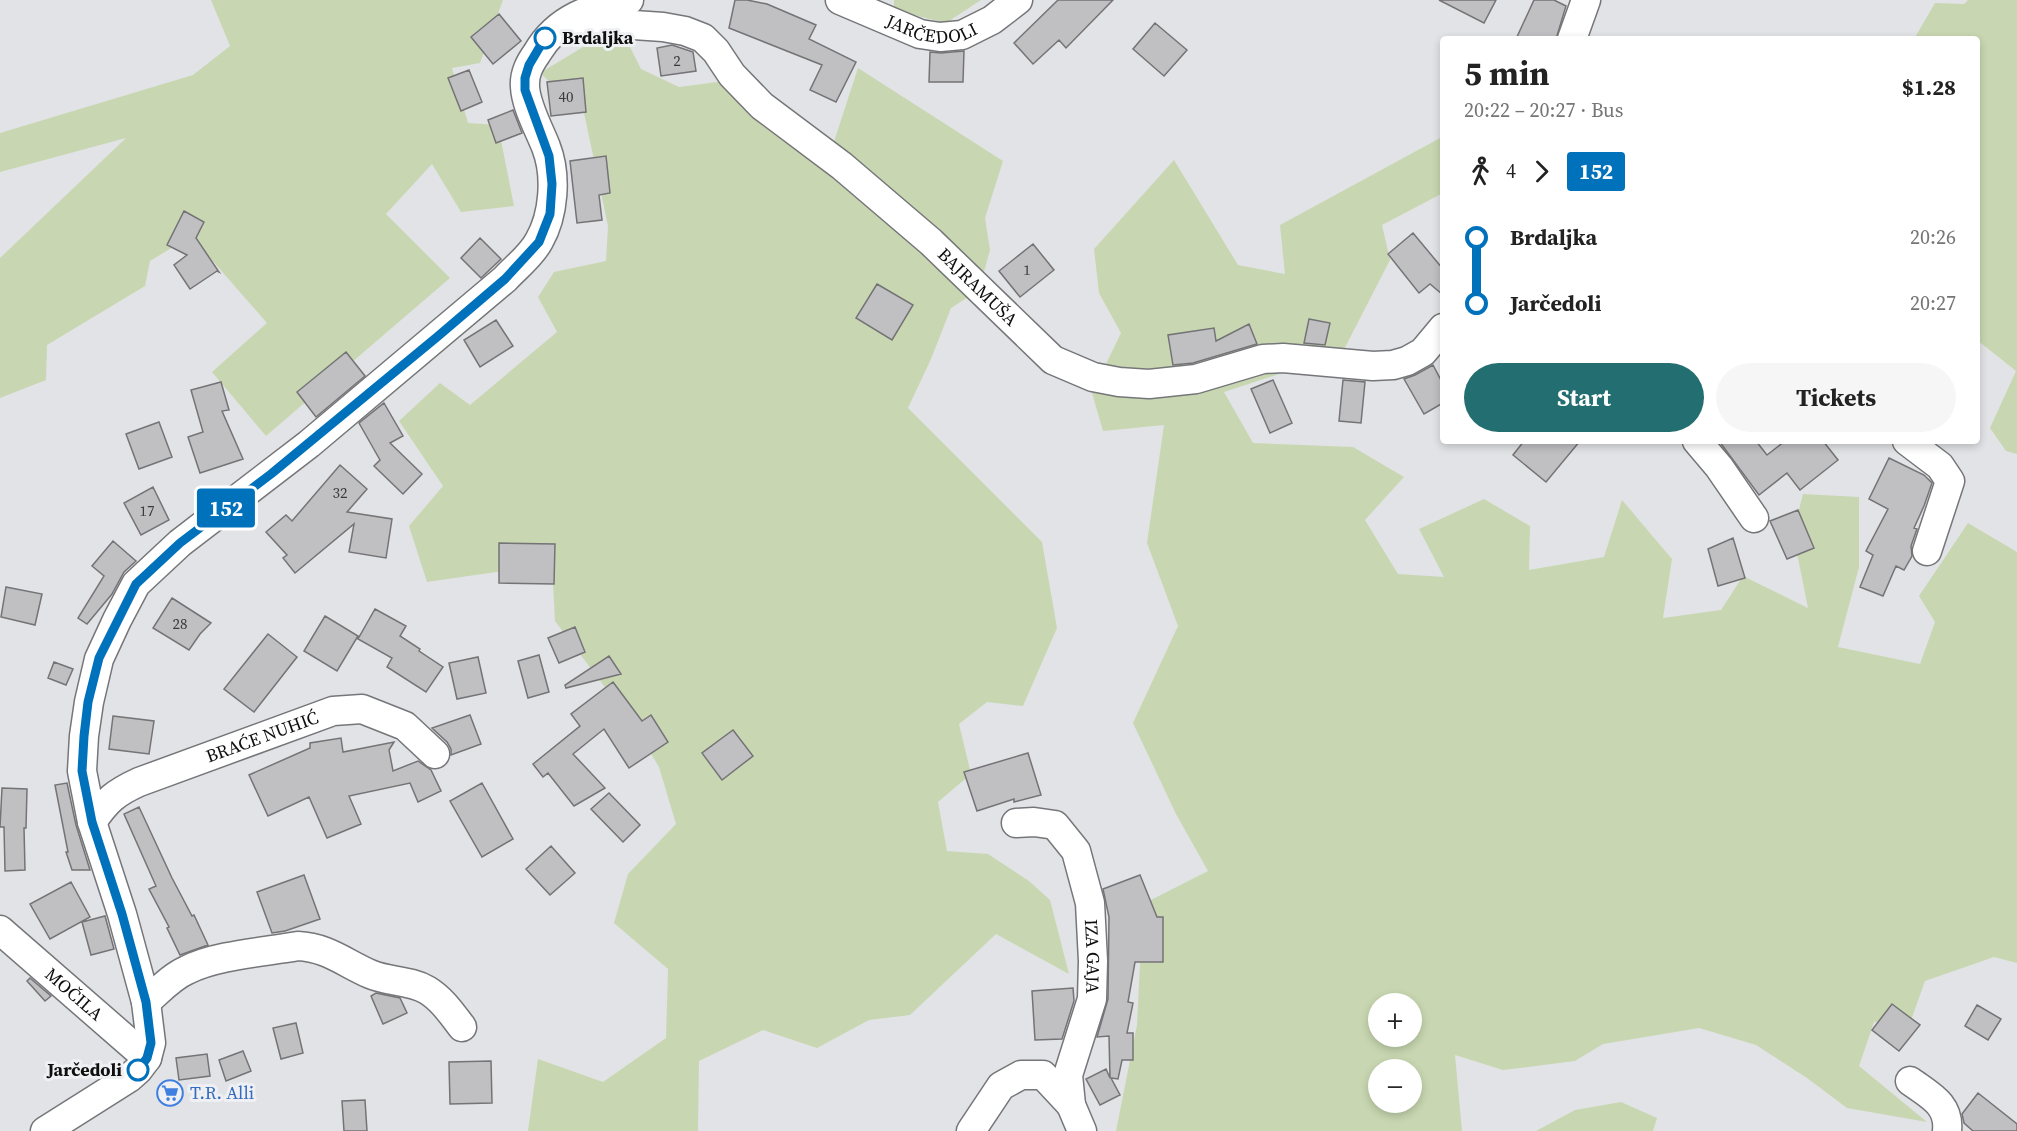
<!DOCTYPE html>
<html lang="en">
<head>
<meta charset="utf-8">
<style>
  :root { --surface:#fff; --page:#f6f6f6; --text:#222; --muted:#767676; --accent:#236e70 }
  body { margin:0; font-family:"Source Serif 4",serif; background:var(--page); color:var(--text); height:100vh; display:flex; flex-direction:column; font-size:22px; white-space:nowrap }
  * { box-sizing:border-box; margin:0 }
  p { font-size:20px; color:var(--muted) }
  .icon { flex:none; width:33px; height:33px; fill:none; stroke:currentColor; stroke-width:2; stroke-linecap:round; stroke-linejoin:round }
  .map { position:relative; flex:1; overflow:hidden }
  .panel { position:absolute; left:1440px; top:36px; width:540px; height:408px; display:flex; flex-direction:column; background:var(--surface); border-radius:6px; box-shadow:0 3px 9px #0003 }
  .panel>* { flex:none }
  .badge { padding:0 12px; border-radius:4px; font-size:21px; line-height:39px }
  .tools { position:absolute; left:1368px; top:993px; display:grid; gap:12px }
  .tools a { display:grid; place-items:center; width:54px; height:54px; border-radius:50%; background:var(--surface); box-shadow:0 3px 9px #0003; font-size:30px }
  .map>.badge { position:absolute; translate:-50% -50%; box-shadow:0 0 0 3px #fff }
  .legs { display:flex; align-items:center; gap:9px; height:66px; padding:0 24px; font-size:20px }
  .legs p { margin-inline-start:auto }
  .overview { display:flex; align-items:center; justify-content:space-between; height:102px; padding:0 24px }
  h1 { font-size:33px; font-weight:700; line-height:45px }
  .action { display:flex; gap:12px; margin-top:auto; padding:12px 24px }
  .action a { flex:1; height:69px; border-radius:36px; background:var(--accent); color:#fff; font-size:24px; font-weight:700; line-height:69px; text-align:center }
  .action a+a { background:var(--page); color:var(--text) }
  ul { padding:0 24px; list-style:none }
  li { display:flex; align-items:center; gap:21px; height:66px; font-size:22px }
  li i { display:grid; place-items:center; width:9px; height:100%; margin:0 8px; background:currentColor }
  li i::after { content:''; width:15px; height:15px; margin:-8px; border:4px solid; border-radius:50%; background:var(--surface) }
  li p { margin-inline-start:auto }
  li:first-child i { background:linear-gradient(#0000 50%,currentColor 0) }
  li:last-child i { background:linear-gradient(currentColor 50%,#0000 0) }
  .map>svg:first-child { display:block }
  .green { fill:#c8d7b1; fill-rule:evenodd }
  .building { fill:#c0bfc2; stroke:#747376; stroke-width:1.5 }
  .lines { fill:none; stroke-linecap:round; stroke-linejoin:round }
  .minor-casing { stroke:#757679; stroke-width:31 }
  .minor { stroke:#fff; stroke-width:28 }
  .line-1-casing { stroke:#fff; stroke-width:14 }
  .line-1 { stroke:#0072bc; stroke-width:9 }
  .stop-1-dot { fill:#fff; stroke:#0072bc; stroke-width:3 }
  .labels { text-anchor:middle; stroke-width:6; stroke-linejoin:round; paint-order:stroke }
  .number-label { font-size:15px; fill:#3b3b3c }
  .street-label { font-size:18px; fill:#0f0f10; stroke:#eff0f3 }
  .stop-label { font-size:18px; font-weight:bold; fill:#0f0f10; stroke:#eff0f3; text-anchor:start }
  .shop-label { font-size:18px; fill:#366cbe; stroke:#eff0f3; text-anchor:start }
</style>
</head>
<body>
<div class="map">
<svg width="2017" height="1131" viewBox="0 0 2017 1131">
  <rect width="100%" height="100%" fill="#e2e3e6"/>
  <path class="green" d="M211 0H503L480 63 452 68 468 123 498 125 514 206 461 212 432 164 386 214 450 278 266 436 212 372 267 323 191 236 150 261 145 286 47 345 46 380 0 398V258L126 138 0 172V133L193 75 230 46Z
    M894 0H981L946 23 894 10Z
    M1968 0H2017V454L2006 451 1990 428 2016 371 1977 340V39H1914L1935 3 1964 4Z
    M593 41 630 47 641 69 679 87 747 78 828 160 858 68 1003 161 985 218 990 250 979 290 951 308 931 359 908 408 1042 542 1057 628 1023 706 987 702 959 724 971 774 938 802 947 851 988 854 1029 881 1050 900 1069 974 996 934 910 1015 869 1020 817 1048 763 1030 699 1061 698 1131H528L538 1059 603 1082 666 1038 668 969 614 923 628 874 676 824 659 767 635 727 555 621 552 564 427 582 409 526 443 486 399 421 440 383 470 405 557 332 538 297 554 272 606 261 608 226 584 113 540 73Z
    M1442 137 1443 193 1382 225 1390 260 1337 363 1288 371 1224 392 1253 443 1353 447 1404 477 1365 520 1398 574 1444 577 1419 529 1484 499 1530 526 1529 570 1604 557 1622 500 1672 559 1663 618 1721 610 1743 576 1808 608 1793 533 1803 494 1859 497V567L1838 647 1920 664 1935 622 1919 596 1968 523 2017 552V963L1994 957 1925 981 1910 1023 1874 1022 1859 1066 1927 1122 1847 1108 1807 1078 1756 1045 1699 1028 1603 1044 1575 1061 1503 1070 1455 1055 1462 1131H1116L1137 1025 1143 904 1208 871 1176 814 1133 723 1178 626 1147 543 1164 425 1103 431 1092 393 1121 333 1099 293 1094 249 1174 160 1238 265 1285 274 1280 225ZM1378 1004H1412V1036H1378ZM1378 1070H1412V1102H1378Z
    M1621 1102 1657 1118 1653 1131H1536L1575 1110Z"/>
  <path class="building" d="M735 0H747L767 4 816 25 809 39 856 62 836 102 810 90 822 65 729 28Z
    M1058 0H1113L1066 48 1059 40 1033 64 1014 43Z
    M1439 0H1496L1484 23Z
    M1534 0H1554L1566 6 1556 39H1516Z
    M499 14 521 41 493 64 471 37Z
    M1155 23 1187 50 1164 76 1133 49Z
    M672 45 693 52 696 71 661 76 657 48Z
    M964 51 963 82H929L930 52 941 53Z
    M469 70 482 102 461 111 448 78Z
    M583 78 586 112 551 116 547 82Z
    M513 110 522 133 496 143 488 120Z
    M606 156 610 193 599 195 602 220 577 223 570 161Z
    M184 211 204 222 196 238 219 272 217 271 190 289 174 265 187 255 167 245Z
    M1413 233 1443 269V295L1430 284 1419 293 1388 254Z
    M480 238 501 259 481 278 461 258Z
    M1033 244 1054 270 1020 297 999 271Z
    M877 284 913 305 892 340 856 318Z
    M1309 319 1330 323 1325 345 1304 343Z
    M496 320 513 346 480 367 464 340Z
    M1249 324 1257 344 1193 363 1173 365 1168 335 1214 328 1216 341Z
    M346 352 365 376 316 417 297 392Z
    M1433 365 1443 384V403L1424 414 1404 379 1415 375Z
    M1273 380 1292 423 1270 433 1251 389Z
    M1343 380 1365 382 1361 423 1339 421Z
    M221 382 229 410 222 411 243 459 200 473 188 437 203 432 191 390Z
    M384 403 403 436 390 443 422 474 403 494 374 466 380 460 359 423Z
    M159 422 172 457 139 469 126 434Z
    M1524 441H1580L1546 482 1513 455Z
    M1719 441H1756L1767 455 1785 441H1823L1838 460 1800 490 1787 473 1759 495Z
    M1889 458 1924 475 1932 483 1924 506 1914 528 1917 529 1911 546 1912 556 1904 570 1896 566 1883 596 1860 587 1873 555 1866 551 1888 509 1869 499Z
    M340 465 367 489 347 512 392 519 386 558 349 552 354 524 295 573 283 558 287 555 266 532 286 515 292 521Z
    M153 487 169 520 141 535 124 503Z
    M1798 510 1814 548 1787 559 1770 521Z
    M1733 538 1745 578 1718 586 1708 549Z
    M113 541 136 561 124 572 112 594 87 624 78 618 104 576 92 566Z
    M499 543 555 544 554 584 499 583Z
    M6 587 42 594 35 625 1 617Z
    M172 598 211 623 200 634 189 650 153 628Z
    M375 609 406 626 400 636 420 649 419 651 443 667 426 692 387 667 392 658 358 639Z
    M325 616 358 636 337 671 304 651Z
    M575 627 585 652 559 663 548 638Z
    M268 634 297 657 254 712 224 689Z
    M539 655 549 692 528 698 518 661Z
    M609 656 621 674 566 688 565 685Z
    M478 657 486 693 457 699 449 663Z
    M54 662 73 669 66 685 48 678Z
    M613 682 642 721 651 715 668 742 629 768 604 729 573 754 605 788 574 806 548 773 543 777 533 764 580 726 571 714Z
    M470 715 481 744 451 755V749L447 742 432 728Z
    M113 716 154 721 149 754 109 749Z
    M733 730 753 756 722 780 702 753Z
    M341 738 343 752 394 742 389 750 393 771 418 761 431 770 441 791 418 802 410 783 349 796 361 824 327 838 309 797 268 816 249 775 310 748V743Z
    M1028 753 1041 795 1014 802V799L977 811 964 772Z
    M67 783 76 825 90 870H72L66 852H68L55 785Z
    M482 783 513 839 482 857 450 801Z
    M2 788 27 789 26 828H24L25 870 5 871 4 827H0Z
    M609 793 640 825 623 842 591 809Z
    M139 807 172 878 192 916 194 915 208 945 180 955 167 928 169 927 149 889 156 886 124 814Z
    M551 846 575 873 550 895 526 869Z
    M304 875 320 919 285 931 272 933 257 892Z
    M1140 875 1157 917H1163V962H1135L1128 1002 1133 1003 1127 1033H1133V1060H1122L1118 1079 1111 1078 1120 1095 1100 1105 1086 1079 1106 1069 1110 1078 1109 1036 1097 1037 1108 999 1109 917 1103 889Z
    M71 882 90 917 50 939 30 904Z
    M105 916 114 949 91 955 82 922Z
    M30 978 51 996 45 1001 27 981Z
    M1073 988 1074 1001 1062 1039 1035 1040 1032 991Z
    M376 993 400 998 407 1013 383 1024 371 996Z
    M1892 1004 1920 1025 1899 1051 1872 1030Z
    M1977 1005 2001 1019 1988 1040 1965 1026Z
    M296 1023 303 1053 281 1059 273 1028Z
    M243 1051 251 1071 226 1081 219 1060Z
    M207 1054 210 1076 179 1080 176 1058Z
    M491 1061 492 1103 450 1104 449 1062Z
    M1978 1093 2017 1124V1131H1973L1964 1123 1962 1114Z
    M365 1100 367 1131H344L342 1101Z"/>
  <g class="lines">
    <g class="minor-casing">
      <g id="minor">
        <path id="s1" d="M840 0 920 34 940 37 962 35 992 20 1018 0"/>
        <path id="s2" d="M570 26 583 30 619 24 663 27 685 31 703 38 716 51 732 75 762 106 842 166 931 242 1053 360 1093 377 1119 382 1149 384 1196 379 1263 359 1283 358 1373 366 1393 365 1407 361 1423 352 1443 328"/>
        <path d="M1572 39 1586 0"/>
        <path d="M1697 441 1719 467 1754 518"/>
        <path d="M1907 441 1940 466 1950 481 1927 551"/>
        <path id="s3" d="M92 822C107 800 115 793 139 782L333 711 362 709 405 726 435 754"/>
        <path id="s4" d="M1016 823 1034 822 1055 825 1076 851 1090 903 1093 961 1092 999 1068 1075 1071 1105 1082 1131"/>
        <path id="s5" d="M0 930 147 1058"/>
        <path d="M146 1002C159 991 171 977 187 970 216 955 265 952 298 946 326 947 345 963 370 974 388 982 410 980 427 990 442 999 452 1014 462 1027"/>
        <path d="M1910 1081C1929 1095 1950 1104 1947 1131"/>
        <path d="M45 1131 129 1078 138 1070 147 1058 151 1043 146 1002 122 914 92 822 82 771 84 736 89 702 99 659 117 620 136 584 180 543 309 444 505 279C516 267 531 256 539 241 554 215 557 175 546 147 539 129 526 106 525 87 524 73 530 63 537 53 558 17 591 8 629 0"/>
        <path d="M971 1131 1001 1086 1021 1075H1043L1071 1105"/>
      </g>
    </g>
    <use href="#minor" class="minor"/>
  </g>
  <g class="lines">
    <g class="line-1-casing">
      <path id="line-1" d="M138 1070 147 1058 151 1043 146 1002 122 914 92 822 82 771 84 736 88 702 99 658 136 584 180 543 271 474 437 337 505 279 539 242 550 214 552 184 549 156 525 90V78L529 65 545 38"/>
    </g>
    <use href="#line-1" class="line-1"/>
  </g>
  <defs>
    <g id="supermarket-ring" transform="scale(1.35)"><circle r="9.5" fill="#eff0f3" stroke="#3f7fe0" stroke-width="1.5"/><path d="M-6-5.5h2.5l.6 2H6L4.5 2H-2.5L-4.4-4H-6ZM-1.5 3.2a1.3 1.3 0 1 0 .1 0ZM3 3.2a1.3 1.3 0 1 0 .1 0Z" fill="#3f7fe0"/></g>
  </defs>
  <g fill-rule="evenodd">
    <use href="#supermarket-ring" x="170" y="1093"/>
  </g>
  <g class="stop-1-dot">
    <circle cx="545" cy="38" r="10"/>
    <circle cx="138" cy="1070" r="10"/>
  </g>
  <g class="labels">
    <g class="number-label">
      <text x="677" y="66">2</text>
      <text x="566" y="102">40</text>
      <text x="1027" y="275">1</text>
      <text x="340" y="498">32</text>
      <text x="147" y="516">17</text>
      <text x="180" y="629">28</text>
    </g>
    <g class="street-label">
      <text dy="6" stroke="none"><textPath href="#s1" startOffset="98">JARČEDOLI</textPath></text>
      <text dy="6" stroke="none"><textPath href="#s2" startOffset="508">BAJRAMUŠA</textPath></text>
      <text dy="6" stroke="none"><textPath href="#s3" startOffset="194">BRAĆE NUHIĆ</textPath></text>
      <text dy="6" stroke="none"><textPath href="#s4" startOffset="180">IZA GAJA</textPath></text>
      <text dy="6" stroke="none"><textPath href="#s5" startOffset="98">MOČILA</textPath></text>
    </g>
    <g class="stop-label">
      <text x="562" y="44">Brdaljka</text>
      <text x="122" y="1076" text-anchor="end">Jarčedoli</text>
    </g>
    <g class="shop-label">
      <text x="190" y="1099">T.R. Alli</text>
    </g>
  </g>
</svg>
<div class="tools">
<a>+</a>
<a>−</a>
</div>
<b class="badge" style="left:226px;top:508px;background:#0072bc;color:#fff">152</b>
<section class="panel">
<div class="overview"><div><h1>5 min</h1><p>20:22 – 20:27 · Bus</p></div><b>$1.28</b></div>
<div class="legs"><svg class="icon" aria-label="walk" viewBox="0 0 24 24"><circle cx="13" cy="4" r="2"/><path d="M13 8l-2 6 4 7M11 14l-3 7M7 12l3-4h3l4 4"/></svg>4<svg class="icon" aria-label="forward" viewBox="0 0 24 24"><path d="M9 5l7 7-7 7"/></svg><b class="badge" style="background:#0072bc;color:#fff">152</b></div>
<ul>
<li><i style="color:#0072bc"></i><b>Brdaljka</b><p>20:26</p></li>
<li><i style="color:#0072bc"></i><b>Jarčedoli</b><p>20:27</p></li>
</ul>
<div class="action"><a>Start</a><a>Tickets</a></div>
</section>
</div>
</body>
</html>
